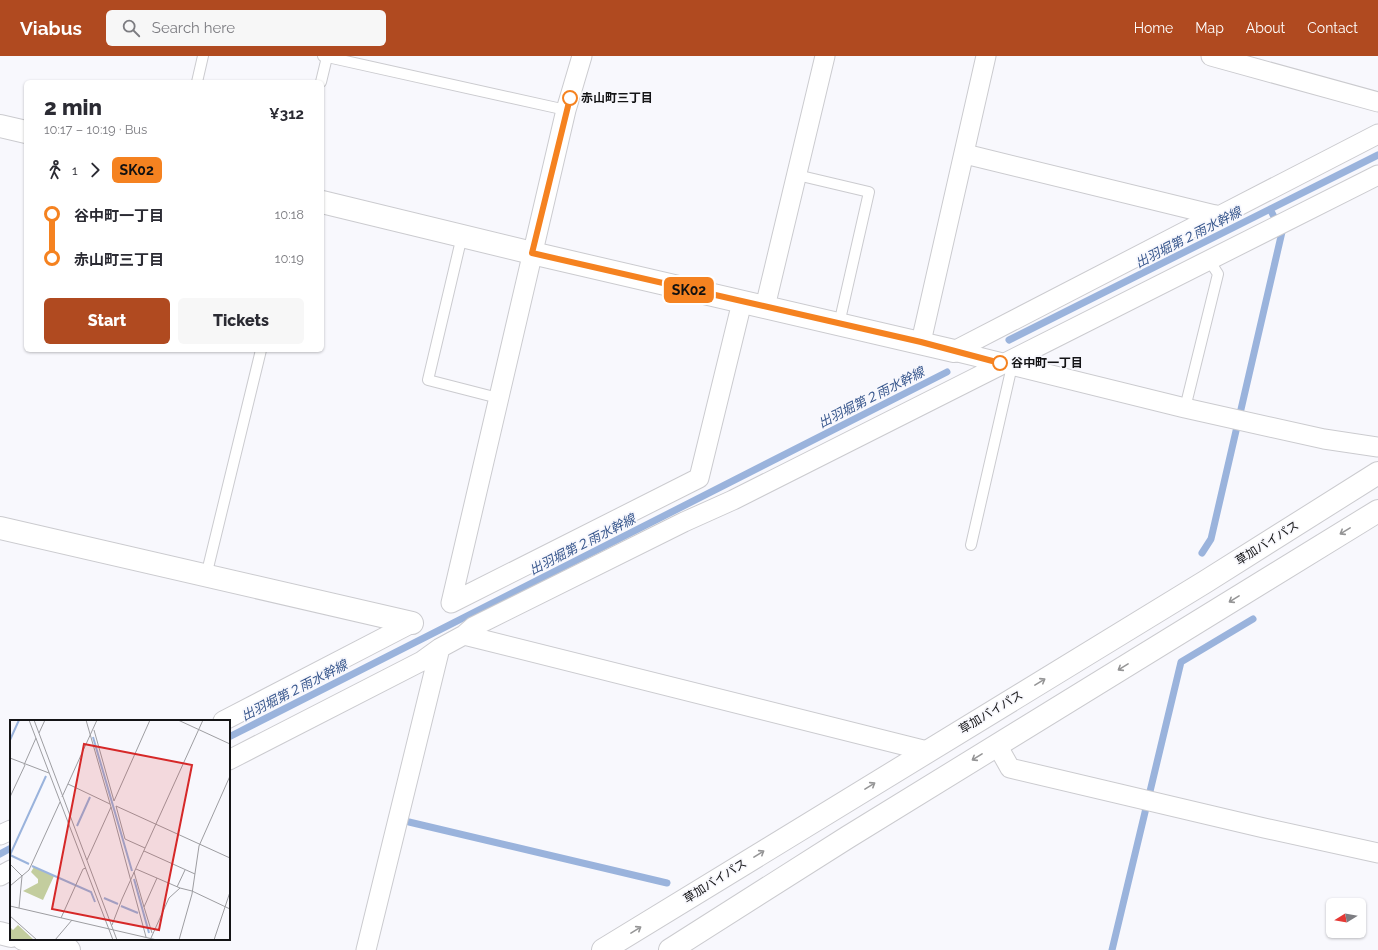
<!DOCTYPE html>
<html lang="en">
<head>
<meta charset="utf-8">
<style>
  :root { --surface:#fff; --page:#f7f7f7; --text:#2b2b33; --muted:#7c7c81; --accent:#b04a20 }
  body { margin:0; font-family:Raleway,"Noto Sans JP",sans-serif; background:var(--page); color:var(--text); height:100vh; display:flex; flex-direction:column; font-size:15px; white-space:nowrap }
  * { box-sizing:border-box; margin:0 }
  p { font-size:13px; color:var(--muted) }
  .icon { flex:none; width:22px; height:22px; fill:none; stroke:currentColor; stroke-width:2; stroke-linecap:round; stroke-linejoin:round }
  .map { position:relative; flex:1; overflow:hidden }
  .details { position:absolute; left:24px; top:24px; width:300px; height:272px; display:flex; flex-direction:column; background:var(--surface); border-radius:6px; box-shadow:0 1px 3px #0004 }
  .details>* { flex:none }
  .badge { padding:0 8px; border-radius:6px; font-size:14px; line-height:26px }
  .needle { width:26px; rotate:259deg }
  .fabs { position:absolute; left:1326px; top:842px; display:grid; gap:8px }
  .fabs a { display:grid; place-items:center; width:40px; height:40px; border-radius:6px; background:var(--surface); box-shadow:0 1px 3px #0004; font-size:20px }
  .map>.badge { position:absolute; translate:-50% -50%; box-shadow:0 0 0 2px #fff }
  .legs { display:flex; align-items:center; gap:6px; height:44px; padding:0 20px; font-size:13px }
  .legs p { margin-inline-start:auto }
  .head { display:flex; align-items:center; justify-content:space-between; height:68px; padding:0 20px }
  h1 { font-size:22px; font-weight:800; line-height:30px }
  .action { display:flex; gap:8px; margin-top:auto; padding:8px 20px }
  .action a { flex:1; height:46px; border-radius:6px; background:var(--accent); color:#fff; font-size:16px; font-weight:800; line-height:46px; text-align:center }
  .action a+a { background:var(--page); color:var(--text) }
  ul { padding:0 20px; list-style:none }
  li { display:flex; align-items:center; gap:14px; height:44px; font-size:15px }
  li i { display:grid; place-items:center; width:6px; height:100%; margin:0 5px; background:currentColor }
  li i::after { content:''; width:10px; height:10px; margin:-5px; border:3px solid; border-radius:50%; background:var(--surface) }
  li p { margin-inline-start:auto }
  li:first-child i { background:linear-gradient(#0000 50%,currentColor 0) }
  li:last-child i { background:linear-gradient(currentColor 50%,#0000 0) }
  header { display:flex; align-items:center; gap:24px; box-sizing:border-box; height:56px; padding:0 20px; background:var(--accent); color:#fff }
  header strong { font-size:19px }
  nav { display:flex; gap:22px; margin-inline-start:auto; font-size:14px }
  .search { width:280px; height:36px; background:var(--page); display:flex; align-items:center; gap:10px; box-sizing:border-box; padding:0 14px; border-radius:6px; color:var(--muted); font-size:15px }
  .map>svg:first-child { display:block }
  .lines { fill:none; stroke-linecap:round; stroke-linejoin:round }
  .stream { stroke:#9ab3dc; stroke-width:7 }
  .lane-casing { stroke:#cbcbcf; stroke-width:12 }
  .street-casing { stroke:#cbcbcf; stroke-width:21 }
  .secondary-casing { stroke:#cbcbcf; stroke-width:24 }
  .highway-casing { stroke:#cbcbcf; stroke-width:24 }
  .lane { stroke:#fff; stroke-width:10 }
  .street { stroke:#fff; stroke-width:19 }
  .secondary { stroke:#fff; stroke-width:22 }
  .highway { stroke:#fff; stroke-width:22 }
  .oneway { stroke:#959596 }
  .line-1-casing { stroke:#fff; stroke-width:9 }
  .line-1 { stroke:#f58220; stroke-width:6 }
  .stop-1-dot { fill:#fff; stroke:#f58220; stroke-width:2 }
  .labels { text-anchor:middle; stroke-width:3.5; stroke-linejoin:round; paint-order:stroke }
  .stop-label { font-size:12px; font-weight:bold; fill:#141416; stroke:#f8f8fd; text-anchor:start }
  .street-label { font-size:12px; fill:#141416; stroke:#f8f8fd }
  .water-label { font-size:13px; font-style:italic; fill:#38578d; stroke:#f8f8fd }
  .inset-river { fill:none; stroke:#9ab3dc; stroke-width:2 }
  .inset-road { fill:none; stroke:#9d9da1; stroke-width:1 }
  .view { fill:#d62828; fill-opacity:0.15; stroke:#d62828; stroke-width:2 }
  .inset-edge { fill:none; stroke:#141416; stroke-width:2 }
</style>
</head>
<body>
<header>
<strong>Viabus</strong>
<div class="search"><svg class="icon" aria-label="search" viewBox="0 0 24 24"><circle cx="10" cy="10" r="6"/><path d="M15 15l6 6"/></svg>Search here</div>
<nav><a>Home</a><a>Map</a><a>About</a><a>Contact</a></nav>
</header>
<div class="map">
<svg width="1378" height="894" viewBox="0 0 1378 894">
  <rect width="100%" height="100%" fill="#f8f8fd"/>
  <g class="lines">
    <path class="stream" d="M1009 284 1378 99
      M1202 497 1211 483 1282 176 1270 153
      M229 681 947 316
      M409 766 667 827
      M0 798 11 792
      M1112 894 1181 606 1253 563"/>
    <g class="lane-casing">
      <path id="lane" d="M323 0 566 54
        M197 26 203 0
        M321 26 327 1
        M797 119 869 136 839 268
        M462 180 428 324 498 342
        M1185 352 1218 218 1209 204
        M971 489 1012 310
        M206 520 261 294"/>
    </g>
    <g class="street-casing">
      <path id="street" d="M582 0 566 54 451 547 699 422 742 246
        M1211 0 1378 46
        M965 98 1219 160 1378 78
        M765 251 825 0
        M921 286 986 0
        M954 295 1185 352 1324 383 1378 391
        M954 295 1217 159
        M464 579 473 571 684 466 733 444 1378 119
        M223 665 412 567
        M997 689 1010 712 1264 772 1378 797
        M229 704 422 605 440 592 464 579 927 695
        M0 779 11 774
        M0 820 11 814
        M366 894 440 592"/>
    </g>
    <g class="secondary-casing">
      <path id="secondary" d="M0 70 26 76
        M322 146 532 197 954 295
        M0 472 412 567
        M0 877 11 880
        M23 883 69 894"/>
    </g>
    <g class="highway-casing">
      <path id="highway" d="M603 894 1205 526 1378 417
        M670 894 848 781 1378 455"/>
    </g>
    <use href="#lane" class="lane"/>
    <use href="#street" class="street"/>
    <use href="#secondary" class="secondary"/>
    <use href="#highway" class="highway"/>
  </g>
  <defs><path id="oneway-shaft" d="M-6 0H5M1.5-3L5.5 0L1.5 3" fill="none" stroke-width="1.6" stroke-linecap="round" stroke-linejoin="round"/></defs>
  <g class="oneway">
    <use href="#oneway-shaft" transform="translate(1345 475) rotate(149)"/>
    <use href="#oneway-shaft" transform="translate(1234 543) rotate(148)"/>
    <use href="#oneway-shaft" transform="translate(1123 611) rotate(148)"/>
    <use href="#oneway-shaft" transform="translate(1040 626) rotate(-31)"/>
    <use href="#oneway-shaft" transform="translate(977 701) rotate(148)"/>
    <use href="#oneway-shaft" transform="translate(870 730) rotate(-32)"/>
    <use href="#oneway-shaft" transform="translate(759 798) rotate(-32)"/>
    <use href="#oneway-shaft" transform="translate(636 874) rotate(-32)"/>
  </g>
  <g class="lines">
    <g class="line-1-casing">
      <path id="line-1" d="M570 42 532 197 921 286 1000 307"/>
    </g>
    <use href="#line-1" class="line-1"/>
  </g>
  <g class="stop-1-dot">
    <circle cx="570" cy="42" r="7"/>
    <circle cx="1000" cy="307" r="7"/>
  </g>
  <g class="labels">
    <g class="stop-label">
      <text x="581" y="46">赤山町三丁目</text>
      <text x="1011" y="311">谷中町一丁目</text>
    </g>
    <g class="street-label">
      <text transform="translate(1267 487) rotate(-32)" y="4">草加バイパス</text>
      <text transform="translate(991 656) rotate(-31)" y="4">草加バイパス</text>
      <text transform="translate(715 825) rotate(-32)" y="4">草加バイパス</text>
    </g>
    <g class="water-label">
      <text transform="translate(1188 181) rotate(-27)" y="5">出羽堀第２雨水幹線</text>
      <text transform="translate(871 341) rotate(-27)" y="5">出羽堀第２雨水幹線</text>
      <text transform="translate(582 488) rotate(-27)" y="5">出羽堀第２雨水幹線</text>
      <text transform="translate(294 634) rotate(-27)" y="5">出羽堀第２雨水幹線</text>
    </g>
  </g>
  <g transform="translate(10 664)">
    <rect width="220" height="220" fill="#f8f8fd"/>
    <path d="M24 147 44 156 33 180 13 171 28 163V159L21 152ZM8 205 24 220H0V207L3 210Z" fill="#c3cd9e"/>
    <path class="inset-river" d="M83 17 122 151M0 20 9 0M67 106 80 77M0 135 19 144M0 135 36 56M22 146 81 172 85 182M124 159 139 213M94 178 108 184M111 186 128 193"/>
    <path class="inset-road" d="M19 0 103 220M24 0 107 220M76 0 101 87 77 140M168 0 220 24M84 10 104 81M29 13 35 0M0 38 39 53M14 45 26 18M58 64 100 84M0 77 15 45M52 77 87 0M104 81 140 0M101 87 136 217M135 128 115 119 106 86 220 138M134 131 185 154M0 144 12 156M126 149 170 168 182 171 220 189M124 152 134 187M0 166 19 150 50 82M167 167 175 150M0 186 147 220M9 188 12 156M0 196 27 220M51 198 73 149 76 148M102 205 112 179 193 0M142 213 134 187 147 158M141 218 159 178 170 168M45 220 62 200M169 220 182 174 189 126 220 56M204 220 220 172"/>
    <path class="view" d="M74 24 182 45 149 210 42 189Z"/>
    <rect width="220" height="220" class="inset-edge"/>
  </g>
</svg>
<div class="fabs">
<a><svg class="needle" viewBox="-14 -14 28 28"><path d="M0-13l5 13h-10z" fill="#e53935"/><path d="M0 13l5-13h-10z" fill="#7c7c81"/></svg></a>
</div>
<b class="badge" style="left:689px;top:234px;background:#f58220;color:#111">SK02</b>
<section class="details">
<div class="head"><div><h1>2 min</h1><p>10:17 – 10:19 · Bus</p></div><b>¥312</b></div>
<div class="legs"><svg class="icon" aria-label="walk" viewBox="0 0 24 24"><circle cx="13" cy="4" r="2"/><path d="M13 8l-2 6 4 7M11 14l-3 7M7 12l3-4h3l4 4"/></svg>1<svg class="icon" aria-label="forward" viewBox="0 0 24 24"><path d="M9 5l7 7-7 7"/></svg><b class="badge" style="background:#f58220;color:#111">SK02</b></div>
<ul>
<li><i style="color:#f58220"></i><b>谷中町一丁目</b><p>10:18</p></li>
<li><i style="color:#f58220"></i><b>赤山町三丁目</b><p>10:19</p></li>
</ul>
<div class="action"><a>Start</a><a>Tickets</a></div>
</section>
</div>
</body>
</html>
